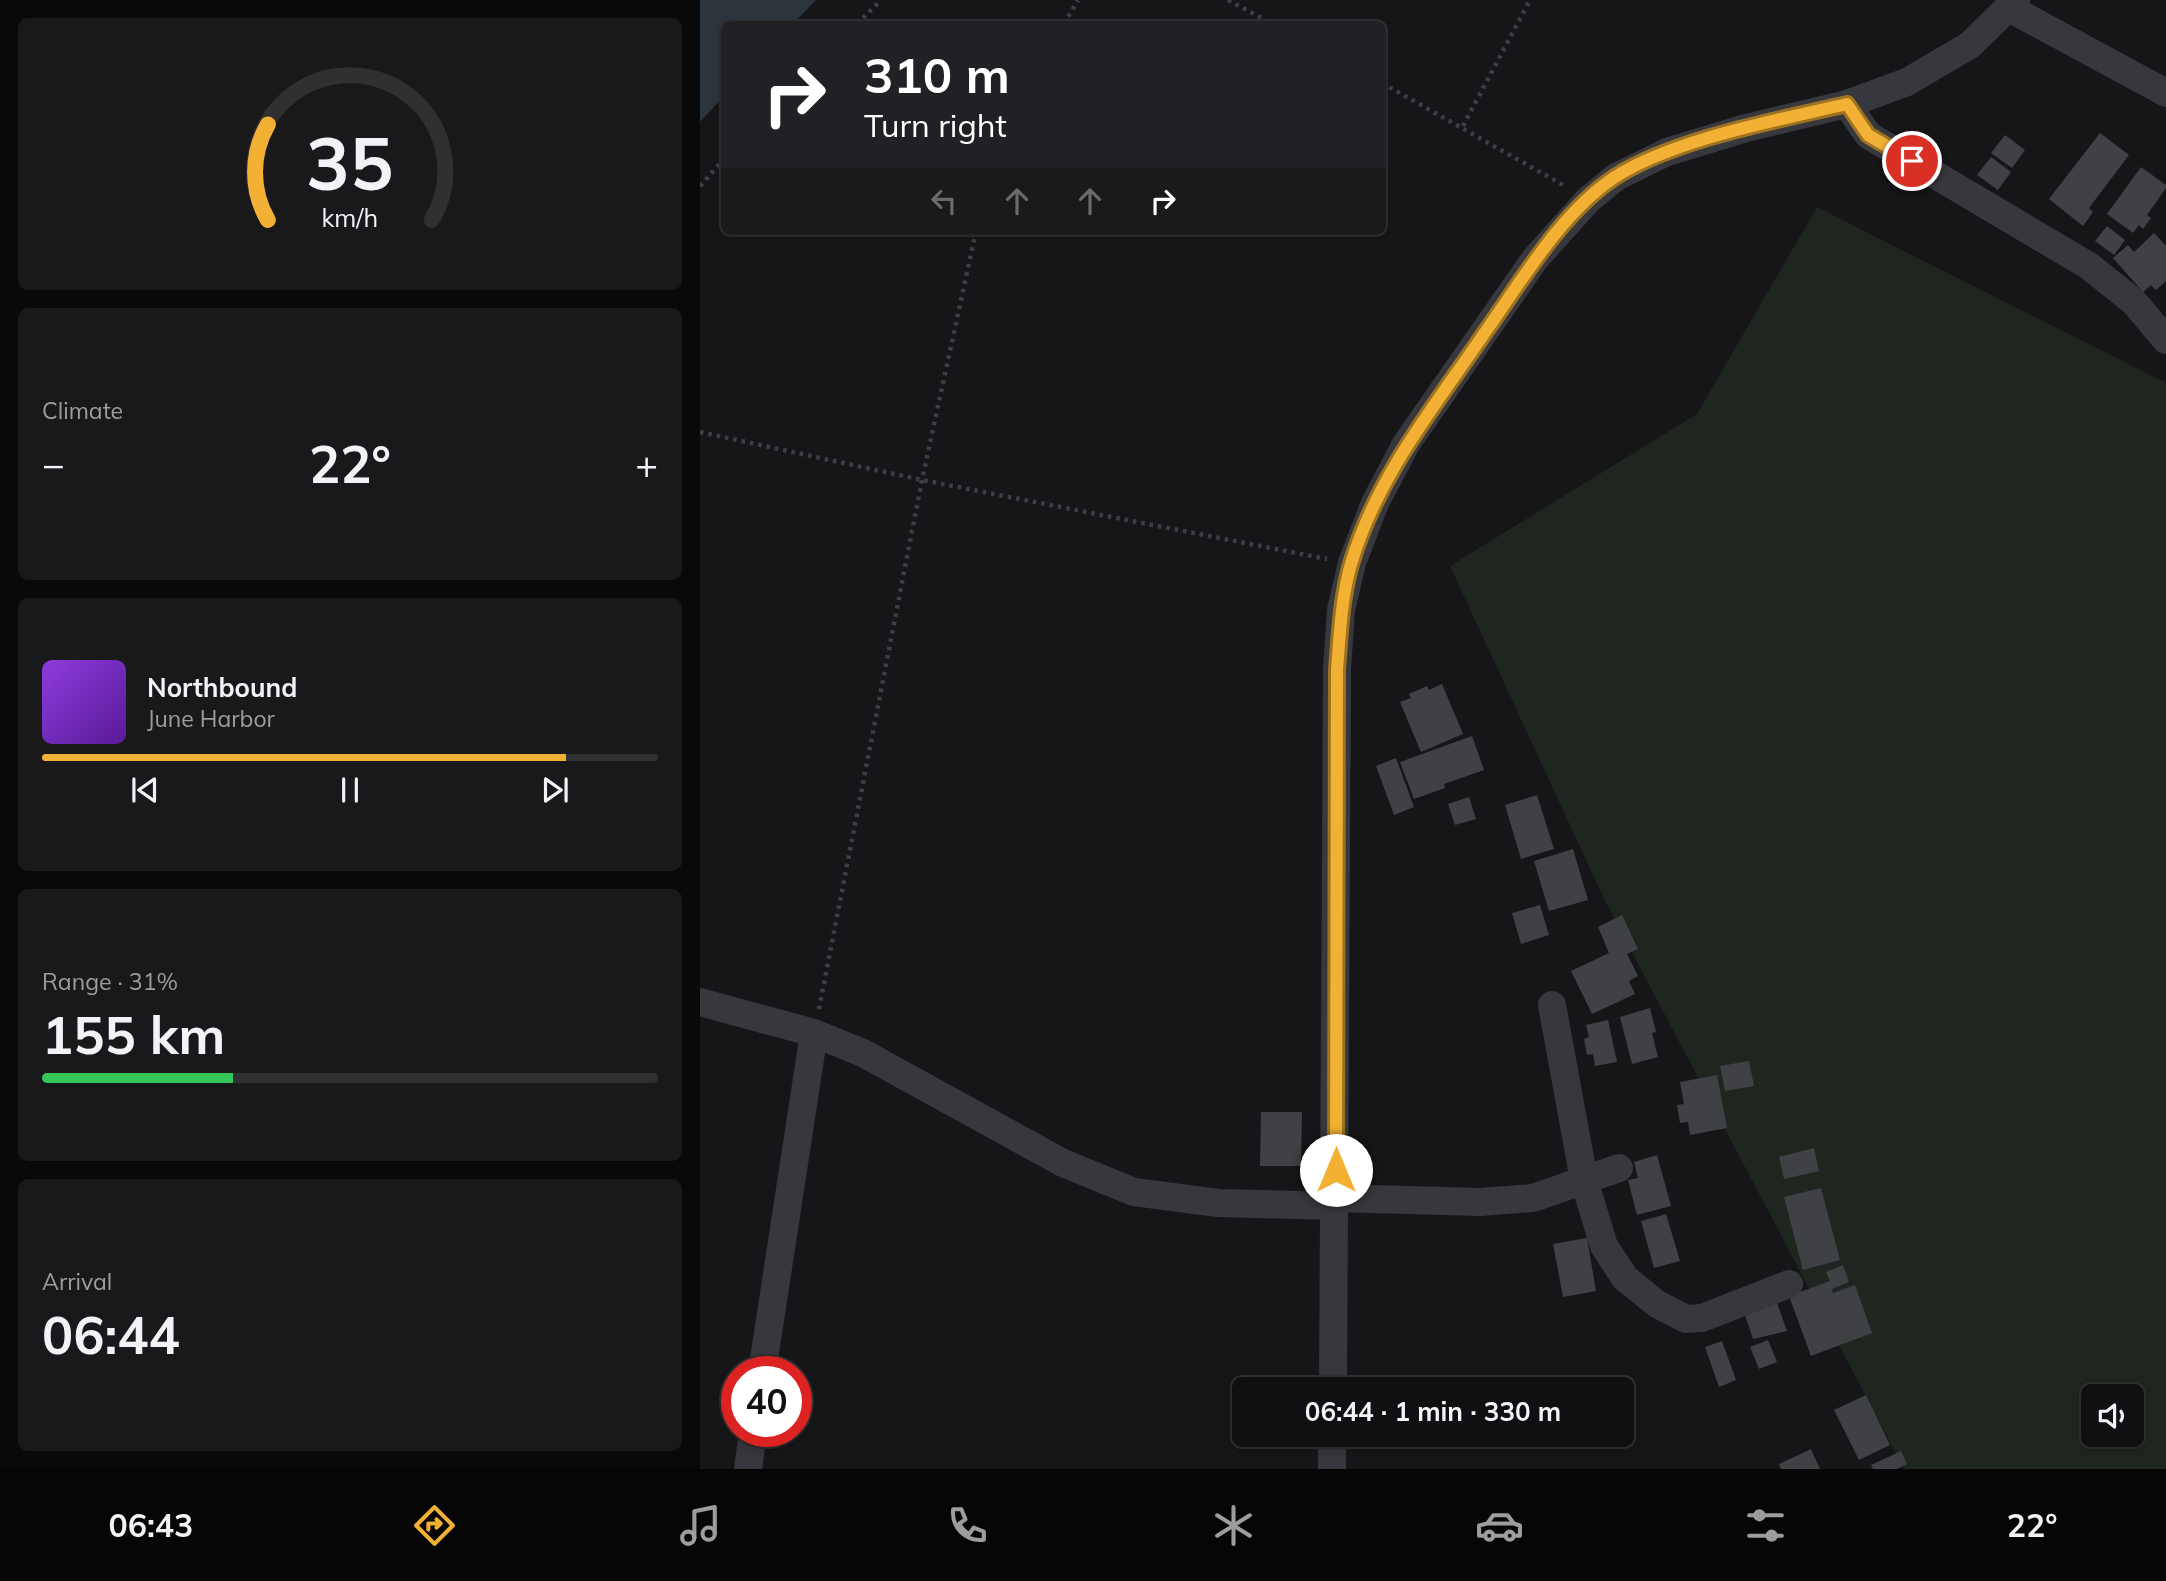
<!DOCTYPE html>
<html lang="en">
<head>
<meta charset="utf-8">
<style>
	:root { --surface:#101012; --page:#19191b; --text:#f1f3f6; --muted:#9c9d9f; --line:#303032; --accent:#f2b134 }
	body { margin:0; font-family:Mulish,sans-serif; background:var(--page); color:var(--text); height:100vh; display:flex; flex-direction:column; font-size:26px; white-space:nowrap }
	* { box-sizing:border-box; margin:0 }
	p { font-size:23px; color:var(--muted) }
	.icon { flex:none; width:38px; height:38px; fill:none; stroke:currentColor; stroke-width:2; stroke-linecap:round; stroke-linejoin:round }
	.map { position:relative; flex:1; overflow:hidden }
	.sheet { display:flex; flex-direction:column; gap:18px; padding:18px; background:#09090a; width:700px }
	.sheet>* { flex:none }
	.banner { position:absolute; left:21px; top:21px; width:665px; height:214px; border-radius:10px; box-shadow:0 4px 10px #0003,0 0 0 2px var(--line); background:#202124; color:#fff; overflow:hidden }
	.controls { position:absolute; left:1381px; top:1384px; display:grid; gap:14px }
	.controls a { display:grid; place-items:center; width:63px; height:63px; border-radius:10px; background:var(--surface); box-shadow:0 4px 10px #0003,0 0 0 2px var(--line); font-size:35px }
	.speed { position:absolute; left:21px; top:1356px; display:flex; gap:14px; font-size:35px; font-weight:700; text-align:center }
	.speed>* { display:grid; place-content:center; width:91px; height:91px; border-radius:50%; background:var(--surface); box-shadow:0 4px 10px #0003,0 0 0 2px var(--line); line-height:1 }
	.speed .limit { border:10px solid #d22; background:#fff; color:#111 }
	.pin { position:absolute; display:grid; place-items:center; width:60px; height:60px; color:#fff; margin:-30px; border:4px solid #fff; border-radius:50%; box-shadow:0 2px 7px #0007 }
	.me { position:absolute; width:77px; margin:-38px; rotate:0deg; stroke-linejoin:round; filter:drop-shadow(0 0 5px #0008) }
	.turn { display:flex; align-items:center; gap:24px; height:147px; padding:0 28px; font-size:32px }
	.turn .icon { width:91px; height:91px; stroke-width:2.5 }
	.turn b { display:block; font-size:49px; line-height:60px }
	.lanes { display:flex; align-items:center; height:66px; padding:0 28px; background:#0003; justify-content:center; gap:35px; direction:ltr }
	.lanes .off { opacity:.35 }
	.big { font-size:52px; font-weight:700; line-height:1.1 }
	.sheet .tile { flex:1; display:flex; flex-direction:column; justify-content:center; gap:10px; min-width:0; padding:0 24px; border-radius:10px; background:var(--page) }
	.sheet .dial { align-items:center; gap:0 }
	.dial svg { height:182px; overflow:visible; fill:none; stroke:var(--line); stroke-width:7; stroke-linecap:round; text-anchor:middle }
	.dial text { fill:var(--text); stroke:none }
	.song { display:flex; align-items:center; gap:21px }
	.cover { width:84px; height:84px; border-radius:10px; background:linear-gradient(135deg,hsl(270 70% 55%),hsl(270 70% 35%)) }
	.played { height:7px; border-radius:4px; background:linear-gradient(90deg,var(--accent) 85%,var(--line) 85%) }
	.keys { display:flex; justify-content:space-around; direction:ltr }
	.heat { display:flex; justify-content:space-between; align-items:center; font-size:38px; direction:ltr }
	.charge { height:10px; border-radius:5px; background:linear-gradient(90deg,#34c759 31%,var(--line) 0) }
	.trip { position:absolute; left:532px; top:1377px; width:402px; height:70px; border-radius:10px; background:var(--surface); box-shadow:0 4px 10px #0003,0 0 0 2px var(--line); font-weight:700; line-height:70px; text-align:center }
	.menu { display:flex; height:112px; justify-content:space-around; align-items:center; background:#060607; color:var(--muted) }
	.menu .icon { width:49px; height:49px }
	.menu .current { color:var(--accent) }
	.menu b { font-size:32px; color:var(--text) }
	main { display:flex; flex:1; min-height:0 }
	.map>svg:first-child { display:block }
	.green { fill:#1e261f; fill-rule:evenodd }
	.water { fill:#2c353c }
	.lines { fill:none; stroke-linecap:round; stroke-linejoin:round }
	.river { stroke:#2c353c; stroke-width:51 }
	.building { fill:#404145 }
	.path { stroke:#3d3f44; stroke-width:4.5; stroke-dasharray:3.5 5; stroke-linecap:butt }
	.minor { stroke:#37383d; stroke-width:28 }
	.route-casing { stroke:#9d7322; stroke-width:18 }
	.route { stroke:#f2b134; stroke-width:12 }
</style>
</head>
<body>
<main>
<section class="sheet">
<div class="tile dial"><svg viewBox="0 0 100 80">
<path d="M14 69A42 42 0 1 1 86 69"/>
<path d="M14 69A42 42 0 0 1 14 27" stroke="#f2b134"/>
<text x="50" y="56" font-size="32" font-weight="700">35</text>
<text x="50" y="72" font-size="11">km/h</text>
</svg></div>
<div class="tile"><p>Climate</p>
<div class="heat"><a>−</a><b class="big">22°</b><a>+</a></div>
</div>
<div class="tile">
<div class="song"><i class="cover"></i><div><b>Northbound</b><p>June Harbor</p></div></div>
<div class="played"></div>
<div class="keys"><svg class="icon" aria-label="previous" viewBox="0 0 24 24"><path d="M18 5L8 12l10 7zM5 5v14"/></svg><svg class="icon" aria-label="pause" viewBox="0 0 24 24"><path d="M8 5v14M16 5v14"/></svg><svg class="icon" aria-label="next" viewBox="0 0 24 24"><path d="M6 5l10 7-10 7zM19 5v14"/></svg></div>
</div>
<div class="tile"><p>Range · 31%</p><b class="big">155 km</b><div class="charge"></div></div>
<div class="tile"><p>Arrival</p><b class="big">06:44</b></div>
</section>
<div class="map">
<svg width="1466" height="1469" viewBox="0 0 1466 1469">
	<rect width="100%" height="100%" fill="#161618"/>
	<!-- green -->
	<path class="green" d="M1117,207l349,176v1086h-262l-300,-570 -154,-333 247,-152zM1393,1396h39v39h-39z"/>
	<!-- water -->
	<polygon class="water" points="5,0 116,0 93,24 24,24 24,96 0,122 0,5"/>
	<g class="lines">
		<!-- river -->
		<polyline class="river" points="0,1 1,0"/>
	</g>
	<!-- building -->
	<g class="building">
		<polygon points="1400,133 1429,155 1389,208 1393,212 1383,226 1349,199"/>
		<polygon points="1305,135 1325,150 1312,168 1291,153"/>
		<polygon points="1291,157 1311,172 1298,190 1277,175"/>
		<polygon points="1441,167 1466,185 1466,188 1447,215 1451,218 1443,229 1439,225 1433,233 1407,214"/>
		<polygon points="1407,226 1425,240 1414,255 1395,241"/>
		<polygon points="1454,233 1466,246 1466,281 1456,290 1451,285 1443,292 1413,258 1428,245 1434,252"/>
		<polygon points="742,684 763,734 721,752 700,702 711,698 709,694 727,686 729,690"/>
		<polygon points="772,736 784,770 744,784 745,788 714,799 700,762"/>
		<polygon points="696,758 714,807 694,815 676,766"/>
		<polygon points="837,795 854,849 821,859 805,805"/>
		<polygon points="769,797 776,819 755,825 748,804"/>
		<polygon points="873,849 888,900 849,911 834,861"/>
		<polygon points="840,905 849,935 821,944 812,913"/>
		<polygon points="922,915 938,949 927,954 938,976 929,981 935,994 892,1014 871,971 909,953 898,927"/>
		<polygon points="950,1008 956,1032 952,1033 958,1057 932,1064 920,1017"/>
		<polygon points="908,1020 917,1062 895,1066 893,1054 887,1055 884,1039 889,1037 886,1025"/>
		<polygon points="1049,1061 1054,1086 1025,1091 1020,1066"/>
		<polygon points="1017,1075 1027,1128 990,1135 988,1122 980,1123 977,1105 984,1104 980,1082"/>
		<polygon points="561,1112 602,1112 601,1166 560,1166"/>
		<polygon points="1114,1148 1119,1171 1084,1179 1079,1157"/>
		<polygon points="957,1155 971,1206 937,1215 928,1180 938,1178 934,1162"/>
		<polygon points="1121,1188 1140,1260 1103,1270 1084,1197"/>
		<polygon points="966,1214 980,1261 954,1268 941,1221"/>
		<polygon points="887,1238 896,1291 863,1297 853,1244"/>
		<polygon points="1143,1265 1149,1282 1132,1289 1133,1293 1155,1285 1172,1333 1111,1356 1089,1296 1130,1281 1126,1272"/>
		<polygon points="1076,1300 1087,1331 1053,1339 1044,1312"/>
		<polygon points="1068,1340 1077,1362 1059,1369 1050,1347"/>
		<polygon points="1022,1341 1036,1380 1019,1387 1005,1347"/>
		<polygon points="1166,1395 1190,1445 1159,1460 1134,1410"/>
		<polygon points="1111,1449 1120,1469 1081,1469 1079,1464"/>
		<polygon points="1201,1451 1207,1464 1197,1469 1173,1469 1171,1465"/>
	</g>
	<g class="lines">
		<!-- path -->
		<g class="path">
			<polyline points="528,0 573,24"/>
			<polyline points="157,24 181,0"/>
			<polyline points="364,24 378,0"/>
			<polyline points="682,83 863,185"/>
			<polyline points="763,126 830,0"/>
			<polyline points="0,186 24,159"/>
			<polyline points="0,432 222,480 627,559"/>
			<polyline points="119,1009 222,480 276,231"/>
		</g>
		<!-- minor -->
		<g class="minor">
			<polyline points="1309,8 1466,93"/>
			<polyline points="1147,104 1168,135 1389,266 1434,302 1466,340"/>
			<polyline points="0,1002 114,1033 163,1053 363,1163 434,1192 518,1203 636,1206"/>
			<polyline points="852,1005 884,1180 904,1246 925,1278 957,1304 986,1319 1002,1318 1089,1284"/>
			<polyline points="636,1198 780,1202 833,1198 919,1168"/>
			<polyline points="62,1372 114,1033"/>
			<polyline points="633,1390 637,669 641,610 652,563 675,503 706,444 835,259 888,200 916,177 967,152 1046,128 1147,104 1207,82 1270,45 1316,0"/>
			<polyline points="48,1469 53,1432"/>
			<polyline points="632,1469 632,1435"/>
		</g>
	</g>
	<g class="lines">
		<!-- route casing -->
		<g class="route-casing">
			<path id="route" d="M636,1170l1,-501c3,-35 4,-70 14,-105 26,-88 84,-158 135,-233 37,-52 75,-118 129,-154 59,-38 164,-57 232,-73l21,31 44,26"/>
		</g>
		<!-- route -->
		<use href="#route" class="route"/>
	</g>
</svg>
<div class="controls">
<a><svg class="icon" aria-label="sound" viewBox="0 0 24 24"><path d="M4 9h4l5-4v14l-5-4H4zM17 9q2 3 0 6"/></svg></a>
</div>
<div class="speed"><div class="limit">40</div></div>
<div class="pin" style="left:1212px;top:161px;background:#d93025"><svg class="icon" aria-label="arrive" viewBox="0 0 24 24"><path d="M6 21V4h12l-3 4 3 4H6"/></svg></div>
<svg class="me" style="left:636px;top:1170px" viewBox="-20 -20 40 40"><circle r="19" fill="#fff"/><path d="M0-13L10 11 0 6-10 11z" fill="#f2b134"/></svg>
<div class="trip">06:44 · 1 min · 330 m</div>
<div class="banner">
<div class="turn"><svg class="icon" aria-label="right" viewBox="0 0 24 24"><path d="M7 20v-9h11M14 6l5 5-5 5"/></svg><div><b>310 m</b>Turn right</div></div>
<div class="lanes"><svg class="icon off" aria-label="left" viewBox="0 0 24 24"><path d="M17 20v-9H6M10 6l-5 5 5 5"/></svg><svg class="icon off" aria-label="ahead" viewBox="0 0 24 24"><path d="M12 20V5M6 11l6-6 6 6"/></svg><svg class="icon off" aria-label="ahead" viewBox="0 0 24 24"><path d="M12 20V5M6 11l6-6 6 6"/></svg><svg class="icon" aria-label="right" viewBox="0 0 24 24"><path d="M7 20v-9h11M14 6l5 5-5 5"/></svg></div>
</div>
</div>
</main>
<nav class="menu">
<b>06:43</b>
<svg class="icon current" aria-label="directions" viewBox="0 0 24 24"><path d="M12 3l9 9-9 9-9-9zM9 14v-3h6M13 9l2 2-2 2"/></svg>
<svg class="icon" aria-label="music" viewBox="0 0 24 24"><path d="M9 18V5l10-2v13"/><circle cx="6" cy="18" r="3"/><circle cx="16" cy="16" r="3"/></svg>
<svg class="icon" aria-label="phone" viewBox="0 0 24 24"><path d="M5 4h4l2 5-3 2q2 4 5 5l2-3 5 2v4C11 20 4 13 5 4z"/></svg>
<svg class="icon" aria-label="climate" viewBox="0 0 24 24"><path d="M12 3v18M4 7l16 10M4 17L20 7"/></svg>
<svg class="icon" aria-label="car" viewBox="0 0 24 24"><path d="M5 17H2v-5l4-1 3-4h7l3 4 3 1v5h-3M9 17h6M6 11h13"/><circle cx="7" cy="17" r="2"/><circle cx="17" cy="17" r="2"/></svg>
<svg class="icon" aria-label="filters" viewBox="0 0 24 24"><path d="M4 7h16M4 17h16"/><circle cx="9" cy="7" r="2"/><circle cx="15" cy="17" r="2"/></svg>
<b>22°</b>
</nav>
</body>
</html>
